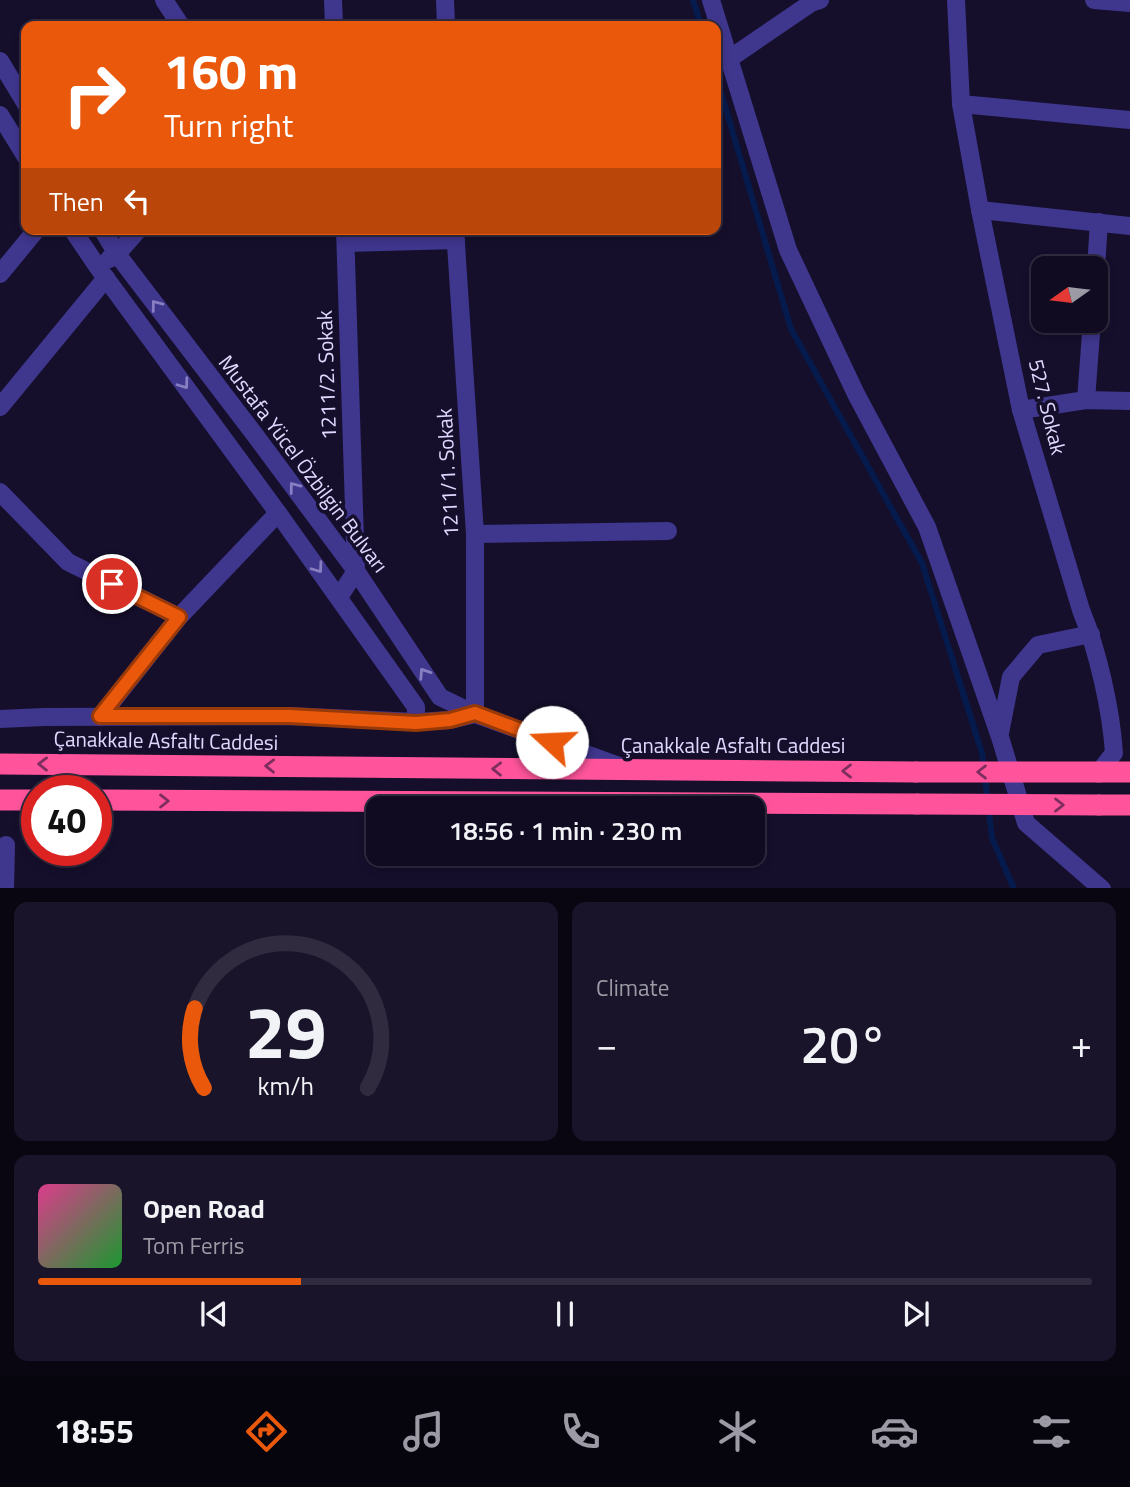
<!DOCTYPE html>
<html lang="en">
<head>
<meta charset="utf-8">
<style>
	:root { --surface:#100b21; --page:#19142a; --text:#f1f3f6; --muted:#9c9ba5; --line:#302b3f; --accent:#ea580c }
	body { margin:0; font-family:"Titillium Web",sans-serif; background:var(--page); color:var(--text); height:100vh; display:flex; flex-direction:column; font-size:26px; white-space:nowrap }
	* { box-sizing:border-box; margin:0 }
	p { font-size:23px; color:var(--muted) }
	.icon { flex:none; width:38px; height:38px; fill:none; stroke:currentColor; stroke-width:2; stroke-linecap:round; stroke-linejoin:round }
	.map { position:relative; height:888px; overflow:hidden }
	.panel { display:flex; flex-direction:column; gap:14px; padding:14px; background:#090612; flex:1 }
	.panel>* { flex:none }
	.hud { position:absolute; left:21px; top:21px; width:700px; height:214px; border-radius:14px; box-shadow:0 4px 10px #0003,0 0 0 2px var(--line); background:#ea580c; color:#fff; overflow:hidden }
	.needle { width:46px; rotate:256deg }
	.controls { position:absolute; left:1031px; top:256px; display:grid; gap:14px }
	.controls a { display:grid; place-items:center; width:77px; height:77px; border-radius:14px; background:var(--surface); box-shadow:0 4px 10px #0003,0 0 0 2px var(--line); font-size:35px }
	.speed { position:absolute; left:21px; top:775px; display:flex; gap:14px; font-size:35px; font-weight:700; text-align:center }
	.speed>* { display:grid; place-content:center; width:91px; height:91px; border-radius:50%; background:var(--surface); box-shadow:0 4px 10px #0003,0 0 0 2px var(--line); line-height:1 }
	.speed .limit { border:10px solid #d22; background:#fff; color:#111 }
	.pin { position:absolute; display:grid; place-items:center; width:60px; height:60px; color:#fff; margin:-30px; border:4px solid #fff; border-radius:50%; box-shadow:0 2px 7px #0007 }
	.me { position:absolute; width:77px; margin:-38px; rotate:290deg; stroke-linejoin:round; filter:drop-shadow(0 0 5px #0008) }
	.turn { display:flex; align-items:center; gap:24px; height:147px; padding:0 28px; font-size:32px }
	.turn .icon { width:91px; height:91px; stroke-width:2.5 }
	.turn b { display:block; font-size:49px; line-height:60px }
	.then { display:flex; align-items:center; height:66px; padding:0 28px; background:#0003; gap:14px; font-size:26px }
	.big { font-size:52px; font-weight:600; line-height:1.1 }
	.panel .tile { flex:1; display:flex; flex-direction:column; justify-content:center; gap:10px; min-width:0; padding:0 24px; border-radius:14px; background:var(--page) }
	.panel .dial { align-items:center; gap:0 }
	.dial svg { height:182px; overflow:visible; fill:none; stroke:var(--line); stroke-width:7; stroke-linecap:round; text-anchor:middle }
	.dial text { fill:var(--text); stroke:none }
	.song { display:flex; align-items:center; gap:21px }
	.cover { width:84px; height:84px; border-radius:10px; background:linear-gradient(135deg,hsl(330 70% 55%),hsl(130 70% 35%)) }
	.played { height:7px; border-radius:4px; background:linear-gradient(90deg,var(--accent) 25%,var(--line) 25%) }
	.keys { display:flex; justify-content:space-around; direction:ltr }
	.heat { display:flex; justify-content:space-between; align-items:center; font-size:38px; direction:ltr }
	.panel .tiles { flex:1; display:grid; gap:14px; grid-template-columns:1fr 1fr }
	.tile:last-child { grid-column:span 2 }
	.trip { position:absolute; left:366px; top:796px; width:399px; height:70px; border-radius:14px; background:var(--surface); box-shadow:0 4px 10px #0003,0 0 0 2px var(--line); font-weight:600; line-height:70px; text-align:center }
	.dock { display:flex; height:112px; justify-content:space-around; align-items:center; background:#06040d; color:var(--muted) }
	.dock .icon { width:49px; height:49px }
	.dock .current { color:var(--accent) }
	.dock b { font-size:32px; color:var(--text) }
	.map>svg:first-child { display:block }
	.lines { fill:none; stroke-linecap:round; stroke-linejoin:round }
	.stream { stroke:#061b4d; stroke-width:6 }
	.minor { stroke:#3f368e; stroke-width:18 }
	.highway { stroke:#ff549b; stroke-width:21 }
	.highway-bridge { stroke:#ff549b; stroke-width:21 }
	.oneway { stroke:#877fc1 }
	.oneway2 { stroke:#7e2e5e }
	.route-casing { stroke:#983908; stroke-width:18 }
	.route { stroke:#ea580c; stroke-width:12 }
	.labels { text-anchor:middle; stroke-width:7; stroke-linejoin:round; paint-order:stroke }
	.street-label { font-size:21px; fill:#e0d9ff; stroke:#150f2c }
</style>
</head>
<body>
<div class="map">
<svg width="1130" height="889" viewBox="0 0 1130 889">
	<rect width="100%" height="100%" fill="#150f2c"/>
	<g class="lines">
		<!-- stream -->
		<g class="stream">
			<polyline points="693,0 701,26"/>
			<polyline points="716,76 791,329 922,563 982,753 992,838 1014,889"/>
		</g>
		<!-- minor -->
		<g class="minor">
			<polyline points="164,0 181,26"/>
			<polyline points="333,0 334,26"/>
			<polyline points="445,0 446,26"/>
			<polyline points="711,0 788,250 856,394 927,527 1000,737 1026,823 1102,889"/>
			<path d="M956,0l5,104 19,106 41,200 60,200c17,41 30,99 33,143l-15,19"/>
			<polyline points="1094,0 1130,3"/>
			<polyline points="729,59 811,3 820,0"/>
			<polyline points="0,61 26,104"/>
			<polyline points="961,104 1130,120"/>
			<polyline points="0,115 26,157"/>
			<polyline points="980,210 1130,226"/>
			<polyline points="72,229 97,266 278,513 416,707 416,722"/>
			<polyline points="102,229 117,254 255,435 356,571 440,697 475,714 619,766"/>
			<polyline points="455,229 475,534 475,714"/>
			<polyline points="346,243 456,240"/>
			<polyline points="109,259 117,254 139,229"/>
			<polyline points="1096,268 1099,222"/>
			<polyline points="0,274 37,229"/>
			<polyline points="1086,400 1092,320"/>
			<polyline points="0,407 106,278"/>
			<polyline points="1021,410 1086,400 1130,401"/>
			<polyline points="0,492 68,562 179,617"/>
			<polyline points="475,534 668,531"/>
			<polyline points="339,597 356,571 345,229"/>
			<polyline points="100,717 179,617 278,513"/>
			<polyline points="0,719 44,717 289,716 416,722 450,720 475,714"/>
			<polyline points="1000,733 1011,677 1038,645 1091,634"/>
			<polyline points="5,889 6,845"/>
		</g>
		<!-- highway -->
		<g class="highway">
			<polyline points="0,764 916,772"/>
			<polyline points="1099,772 1130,772"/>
			<polyline points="0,800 37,800"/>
			<polyline points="96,800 917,804"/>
			<polyline points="1099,805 1130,805"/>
		</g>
		<!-- highway-bridge -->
		<g class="highway-bridge">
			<polyline points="916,772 1099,772"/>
			<polyline points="917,804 1099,805"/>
		</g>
	</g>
	<!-- one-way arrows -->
	<defs><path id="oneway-chevron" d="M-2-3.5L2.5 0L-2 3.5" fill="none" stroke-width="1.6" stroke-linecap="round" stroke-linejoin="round" transform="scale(1.75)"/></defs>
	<g class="oneway">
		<use href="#oneway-chevron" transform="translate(156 305) rotate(-127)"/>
		<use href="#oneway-chevron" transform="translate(184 384) rotate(54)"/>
		<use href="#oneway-chevron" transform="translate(294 487) rotate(-127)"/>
		<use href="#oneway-chevron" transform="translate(318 568) rotate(54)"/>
		<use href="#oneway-chevron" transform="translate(424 673) rotate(-123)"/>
	</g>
	<g class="oneway2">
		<use href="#oneway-chevron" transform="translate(43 764) rotate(-179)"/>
		<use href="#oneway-chevron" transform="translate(270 766) rotate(-179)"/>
		<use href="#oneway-chevron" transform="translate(497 769) rotate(-179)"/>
		<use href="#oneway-chevron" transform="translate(847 771) rotate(-180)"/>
		<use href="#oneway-chevron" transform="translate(982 772) rotate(-180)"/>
		<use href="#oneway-chevron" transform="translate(164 801)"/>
		<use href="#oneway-chevron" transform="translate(1059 805)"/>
	</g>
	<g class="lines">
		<!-- route casing -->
		<g class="route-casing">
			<polyline id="route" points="112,584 179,617 100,716 289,716 416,723 450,720 475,713 552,742"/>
		</g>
		<!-- route -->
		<use href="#route" class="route"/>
	</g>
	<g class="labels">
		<!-- street labels -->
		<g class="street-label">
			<text transform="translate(327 375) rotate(-92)" y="7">1211/2. Sokak</text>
			<text transform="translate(1047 407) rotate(76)" y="7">527. Sokak</text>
			<text transform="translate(303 464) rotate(53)" y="7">Mustafa Yücel Özbilgin Bulvarı</text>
			<text transform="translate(448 473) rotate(-93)" y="7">1211/1. Sokak</text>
			<text transform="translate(166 741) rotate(1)" y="7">Çanakkale Asfaltı Caddesi</text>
			<text x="733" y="753">Çanakkale Asfaltı Caddesi</text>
		</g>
	</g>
</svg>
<div class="controls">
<a><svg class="needle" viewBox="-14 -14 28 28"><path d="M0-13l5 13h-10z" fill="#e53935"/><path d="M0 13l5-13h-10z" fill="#9c9ba5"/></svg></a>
</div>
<div class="speed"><div class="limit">40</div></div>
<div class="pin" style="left:112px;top:584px;background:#d93025"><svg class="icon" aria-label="arrive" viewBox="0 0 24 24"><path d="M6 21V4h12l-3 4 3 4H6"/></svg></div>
<svg class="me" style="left:552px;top:742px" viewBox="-20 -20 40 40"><circle r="19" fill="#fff"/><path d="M0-13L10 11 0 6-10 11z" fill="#ea580c"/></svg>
<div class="trip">18:56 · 1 min · 230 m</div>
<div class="hud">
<div class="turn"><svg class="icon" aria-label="right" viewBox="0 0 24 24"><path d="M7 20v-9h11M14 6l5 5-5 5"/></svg><div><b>160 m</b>Turn right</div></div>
<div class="then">Then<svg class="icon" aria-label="left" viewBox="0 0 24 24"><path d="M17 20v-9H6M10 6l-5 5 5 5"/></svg></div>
</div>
</div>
<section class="panel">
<div class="tiles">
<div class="tile dial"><svg viewBox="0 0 100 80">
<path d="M14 69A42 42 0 1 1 86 69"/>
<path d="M14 69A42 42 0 0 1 10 34" stroke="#ea580c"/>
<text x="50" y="56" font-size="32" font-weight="700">29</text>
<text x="50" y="72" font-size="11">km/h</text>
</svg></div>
<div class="tile"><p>Climate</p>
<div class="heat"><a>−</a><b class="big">20°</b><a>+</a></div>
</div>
<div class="tile">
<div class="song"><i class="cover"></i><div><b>Open Road</b><p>Tom Ferris</p></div></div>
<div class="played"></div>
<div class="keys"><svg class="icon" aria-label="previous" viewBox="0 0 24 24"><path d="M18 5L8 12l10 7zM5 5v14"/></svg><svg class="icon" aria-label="pause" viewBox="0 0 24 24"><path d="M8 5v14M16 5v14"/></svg><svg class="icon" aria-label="next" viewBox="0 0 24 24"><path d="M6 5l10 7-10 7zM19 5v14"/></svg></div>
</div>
</div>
</section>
<nav class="dock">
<b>18:55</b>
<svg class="icon current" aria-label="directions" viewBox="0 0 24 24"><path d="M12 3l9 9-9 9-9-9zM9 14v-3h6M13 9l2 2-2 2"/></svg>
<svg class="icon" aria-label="music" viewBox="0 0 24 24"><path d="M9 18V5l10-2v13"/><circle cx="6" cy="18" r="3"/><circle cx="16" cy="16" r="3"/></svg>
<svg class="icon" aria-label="phone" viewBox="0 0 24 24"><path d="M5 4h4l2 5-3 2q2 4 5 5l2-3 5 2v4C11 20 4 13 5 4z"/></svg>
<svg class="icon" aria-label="climate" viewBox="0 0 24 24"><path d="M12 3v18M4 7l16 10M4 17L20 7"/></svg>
<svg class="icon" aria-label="car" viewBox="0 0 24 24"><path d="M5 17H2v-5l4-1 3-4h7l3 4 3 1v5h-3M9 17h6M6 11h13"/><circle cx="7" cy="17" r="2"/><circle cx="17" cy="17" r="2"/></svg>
<svg class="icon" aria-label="filters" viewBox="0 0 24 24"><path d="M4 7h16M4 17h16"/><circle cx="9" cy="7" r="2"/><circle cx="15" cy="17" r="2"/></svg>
</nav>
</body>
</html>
